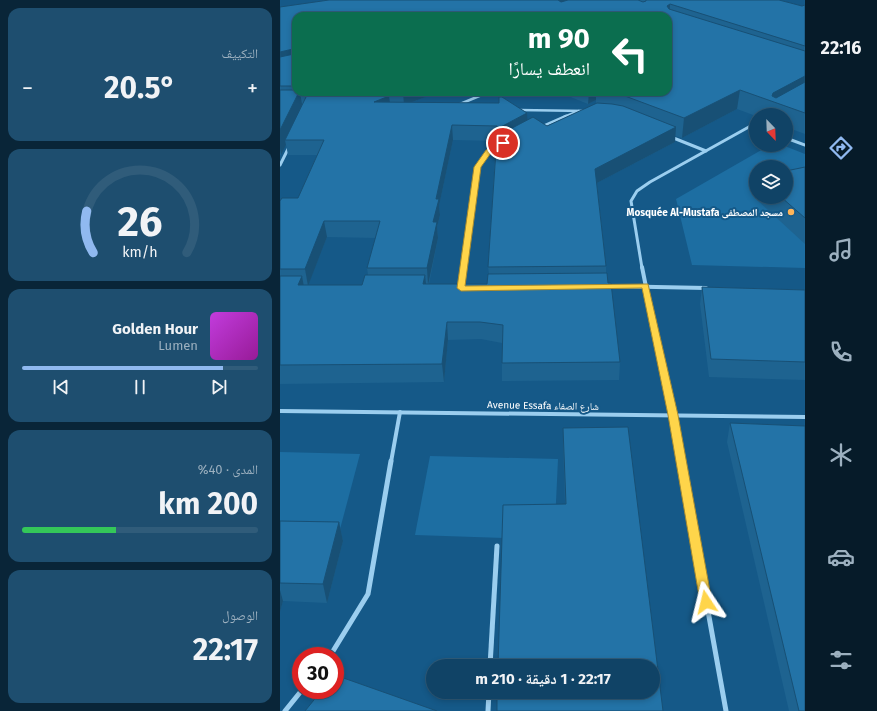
<!DOCTYPE html>
<html lang="ar">
<head>
<meta charset="utf-8">
<style>
	:root { --surface:#104366; --page:#1e4e6f; --text:#f1f3f6; --muted:#9cb0bf; --line:#305c7a; --accent:#90b9f0 }
	body { margin:0; font-family:"Fira Sans","Noto Naskh Arabic",sans-serif; background:var(--page); color:var(--text); direction:rtl; height:100vh; display:flex; flex-direction:column; font-size:15px; white-space:nowrap }
	* { box-sizing:border-box; margin:0 }
	p { font-size:13px; color:var(--muted) }
	.icon { flex:none; width:22px; height:22px; fill:none; stroke:currentColor; stroke-width:2; stroke-linecap:round; stroke-linejoin:round }
	.map { position:relative; flex:1; overflow:hidden; direction:ltr }
	.panel { display:flex; flex-direction:column; gap:8px; padding:8px; background:#092538; width:280px }
	.panel>* { flex:none }
	.banner { position:absolute; left:12px; top:12px; width:380px; height:84px; border-radius:12px; box-shadow:0 2px 6px #0003,0 0 0 1px var(--line); direction:rtl; background:#0b6e4f; color:#fff; overflow:hidden }
	.needle { width:26px; rotate:157deg }
	.controls { position:absolute; left:469px; top:108px; display:grid; gap:8px }
	.controls a { display:grid; place-items:center; width:44px; height:44px; border-radius:50%; background:var(--surface); box-shadow:0 2px 6px #0003,0 0 0 1px var(--line); font-size:20px }
	.speed { position:absolute; left:12px; top:647px; display:flex; gap:8px; font-size:20px; font-weight:700; text-align:center }
	.speed>* { display:grid; place-content:center; width:52px; height:52px; border-radius:50%; background:var(--surface); box-shadow:0 2px 6px #0003,0 0 0 1px var(--line); line-height:1 }
	.speed .limit { border:6px solid #d22; background:#fff; color:#111 }
	.pin { position:absolute; display:grid; place-items:center; width:34px; height:34px; color:#fff; margin:-17px; border:2px solid #fff; border-radius:50%; box-shadow:0 1px 4px #0007 }
	.me { position:absolute; width:44px; margin:-22px; rotate:350deg; stroke-linejoin:round; filter:drop-shadow(0 0 3px #0008) }
	.turn { display:flex; align-items:center; gap:14px; height:84px; padding:0 16px; font-size:18px }
	.turn .icon { width:52px; height:52px; stroke-width:2.5 }
	.turn b { display:block; font-size:28px; line-height:34px }
	.big { font-size:30px; font-weight:700; line-height:1.1 }
	.panel .tile { flex:1; display:flex; flex-direction:column; justify-content:center; gap:6px; min-width:0; padding:0 14px; border-radius:12px; background:var(--page) }
	.panel .dial { align-items:center; gap:0 }
	.dial svg { height:104px; overflow:visible; fill:none; stroke:var(--line); stroke-width:7; stroke-linecap:round; text-anchor:middle }
	.dial text { fill:var(--text); stroke:none }
	.song { display:flex; align-items:center; gap:12px }
	.cover { width:48px; height:48px; border-radius:6px; background:linear-gradient(135deg,hsl(290 70% 55%),hsl(300 70% 35%)) }
	.played { height:4px; border-radius:2px; background:linear-gradient(90deg,var(--accent) 85%,var(--line) 85%) }
	.keys { display:flex; justify-content:space-around; direction:ltr }
	.heat { display:flex; justify-content:space-between; align-items:center; font-size:22px; direction:ltr }
	.charge { height:6px; border-radius:3px; background:linear-gradient(90deg,#34c759 40%,var(--line) 0) }
	.trip { position:absolute; left:146px; top:659px; width:234px; height:40px; border-radius:20px; background:var(--surface); box-shadow:0 2px 6px #0003,0 0 0 1px var(--line); font-weight:700; line-height:40px; text-align:center; direction:rtl }
	main { display:flex; flex:1; min-height:0 }
	.tab-bar { display:flex; flex-direction:column; width:72px; justify-content:space-around; align-items:center; background:#061b29; color:var(--muted) }
	.tab-bar .icon { width:28px; height:28px }
	.tab-bar .active { color:var(--accent) }
	.tab-bar b { font-size:18px; color:var(--text) }
	.map>svg:first-child { display:block }
	.green { fill:#1d6ea2; fill-rule:evenodd }
	.lines { fill:none; stroke-linecap:round; stroke-linejoin:round }
	.street-far3 { stroke:#9bceef; stroke-width:2.5 }
	.street-far2 { stroke:#9bceef; stroke-width:3 }
	.street-far1 { stroke:#9bceef; stroke-width:4 }
	.street { stroke:#9bceef; stroke-width:5 }
	.wall { fill:#1e6390; fill-rule:evenodd }
	.shaded-wall { fill:#185075 }
	.building { fill:#2373a7; stroke:#185075 }
	.route { fill:#ffd54a; stroke:#a68a30 }
	.poi-dot { fill:#ffb559; stroke:#155988; stroke-width:1.5 }
	.labels { text-anchor:middle; stroke-width:4; stroke-linejoin:round; paint-order:stroke }
	.poi-label { font-size:10px; font-weight:bold; fill:#fff; stroke:#155988; text-anchor:end }
	.street-label { font-size:10px; fill:#fff; stroke:#155988 }
</style>
</head>
<body>
<main>
<nav class="tab-bar">
<b>22:16</b>
<svg class="icon active" aria-label="directions" viewBox="0 0 24 24"><path d="M12 3l9 9-9 9-9-9zM9 14v-3h6M13 9l2 2-2 2"/></svg>
<svg class="icon" aria-label="music" viewBox="0 0 24 24"><path d="M9 18V5l10-2v13"/><circle cx="6" cy="18" r="3"/><circle cx="16" cy="16" r="3"/></svg>
<svg class="icon" aria-label="phone" viewBox="0 0 24 24"><path d="M5 4h4l2 5-3 2q2 4 5 5l2-3 5 2v4C11 20 4 13 5 4z"/></svg>
<svg class="icon" aria-label="climate" viewBox="0 0 24 24"><path d="M12 3v18M4 7l16 10M4 17L20 7"/></svg>
<svg class="icon" aria-label="car" viewBox="0 0 24 24"><path d="M5 17H2v-5l4-1 3-4h7l3 4 3 1v5h-3M9 17h6M6 11h13"/><circle cx="7" cy="17" r="2"/><circle cx="17" cy="17" r="2"/></svg>
<svg class="icon" aria-label="filters" viewBox="0 0 24 24"><path d="M4 7h16M4 17h16"/><circle cx="9" cy="7" r="2"/><circle cx="15" cy="17" r="2"/></svg>
</nav>
<div class="map">
<svg width="525" height="711" viewBox="0 0 525 711">
	<rect width="100%" height="100%" fill="#155988"/>
	<!-- green -->
	<g class="green">
		<path d="M490,145h12l23,9v114l-113,-3 -16,-66zM476,167h30v30h-30z"/>
		<polygon points="0,452 80,454 59,533 0,532"/>
		<polygon points="150,456 278,459 275,523 224,538 135,535"/>
	</g>
	<g class="lines">
		<!-- street-far3 -->
		<g class="street-far3">
			<polyline points="180,104 209,92"/>
			<polyline points="238,110 307,111"/>
			<polyline points="284,117 299,111"/>
		</g>
		<!-- street-far2 -->
		<g class="street-far2">
			<polyline points="261,127 286,116"/>
			<polyline points="391,137 426,151"/>
			<polyline points="506,138 525,145"/>
			<polyline points="0,165 9,147"/>
			<polyline points="184,268 197,167 209,151 220,145"/>
			<polyline points="362,268 351,201 357,191 370,182 476,123"/>
		</g>
		<!-- street-far1 -->
		<g class="street-far1">
			<polyline points="362,267 401,462"/>
			<polyline points="326,286 426,288"/>
			<polyline points="181,288 184,267"/>
			<polyline points="0,411 525,417"/>
			<polyline points="111,462 120,412"/>
		</g>
		<!-- street -->
		<g class="street">
			<polyline points="401,461 446,711"/>
			<polyline points="50,656 88,594 111,461"/>
			<polyline points="210,666 217,546"/>
			<polyline points="5,711 22,690"/>
			<polyline points="208,711 209,692"/>
		</g>
	</g>
	<!-- wall -->
	<g class="wall">
		<path d="M49,0h450l23,6 3,-1v129l-19,-7v-12h-30v1l-19,-7 -55,29 -7,-2v6l-78,41 9,83v7l2,10 12,79 -1,18 -117,1v-38l-21,-4 -33,1 -4,42 -164,2v-183l18,-3 19,-43h-29l-2,-10 -5,10h-1v-148zM16,16h372v76h-110l30,12 8,-4v4l-49,22 -20,-6 -115,-18 27,-10h-143zM173,140l43,1 -8,126 1,7 -2,10h-58l9,-46 -1,-11 3,-12 -1,-9zM47,237l49,1 -9,30 1,7 -6,10h-54z"/>
		<polygon points="525,167 525,244 477,200 477,197 506,197"/>
		<polygon points="422,287 525,290 525,380 429,377 420,304"/>
		<polygon points="450,423 525,711 509,711 447,442"/>
		<polygon points="283,428 383,711 285,504 283,446"/>
		<polygon points="0,521 59,522 63,541 47,603 3,601 0,612"/>
	</g>
	<!-- shaded-wall -->
	<g class="shaded-wall">
		<polygon points="278,0 332,0 279,13"/>
		<polygon points="390,4 389,21 387,6"/>
		<polygon points="13,49 16,67 0,71 0,52"/>
		<polygon points="525,76 525,86 503,105 492,96 493,93"/>
		<polygon points="460,90 457,109 402,138 404,118"/>
		<polygon points="19,92 20,92 23,110 5,140 6,145 1,155 0,148 0,130"/>
		<polygon points="123,92 159,92 124,105"/>
		<polygon points="309,92 316,92 316,100 308,104"/>
		<polygon points="109,96 111,111 94,102"/>
		<polygon points="247,113 248,128 218,144 217,129"/>
		<polygon points="172,125 173,140 159,206 160,215 157,227 158,238 148,285 147,268 156,199"/>
		<polygon points="396,127 395,142 315,184 315,169"/>
		<polygon points="44,221 47,237 28,286 25,269"/>
		<polygon points="145,275 147,292 143,284"/>
		<polygon points="22,276 25,293 18,285"/>
		<polygon points="167,322 168,340 164,382 162,364"/>
		<polygon points="59,522 63,541 47,603 43,584"/>
		<polygon points="0,590 3,601 0,612"/>
	</g>
	<!-- building -->
	<g class="building">
		<polygon points="49,0 278,0 281,2 288,0 358,0 363,2 366,1 366,0 499,0 522,6 525,5 525,46 390,4 387,6 389,9 525,51 525,76 493,93 492,96 496,98 525,82 525,113 460,90 404,118 345,96 330,92 388,92 388,16 125,16 121,14 120,16 16,16 16,86 0,86 0,57 14,54 16,51 13,49 0,52 0,7"/>
		<polygon points="0,90 16,90 16,92 19,92 0,130"/>
		<polygon points="27,95 109,96 94,102 219,103 219,97 222,97 247,113 217,129 217,126 172,125 156,199 159,199 153,222 157,222 147,268 87,268 100,221 44,221 25,269 0,269 0,201 2,198 18,198 44,140 5,140"/>
		<polygon points="317,103 332,104 343,106 396,127 315,169 326,266 208,267 217,136 253,117 267,126"/>
		<polygon points="525,167 525,218 501,197 506,197 506,171"/>
		<polygon points="327,273 328,283 331,283 340,362 222,363 223,325 200,322 167,322 162,364 0,365 0,276 22,276 18,285 82,285 85,275 145,275 143,284 207,284 208,274"/>
		<polygon points="422,287 525,290 525,362 431,359"/>
		<polygon points="450,423 525,426 525,711 519,711"/>
		<polygon points="348,427 383,711 217,711 217,692 373,692 373,666 218,666 223,505 286,504 283,428"/>
		<polygon points="0,521 59,522 43,584 0,583"/>
		<polygon points="55,675 157,711 25,711 42,690 55,690"/>
	</g>
	<!-- route -->
	<polygon class="route" points="221,141 226,143 211,153 201,167 185,286 368,284 398,415 432,602 431,605 426,607 422,605 420,602 388,415 362,288 181,291 177,288 194,167 206,150"/>
	<!-- markers -->
	<circle class="poi-dot" cx="511" cy="212" r="4"/>
	<g class="labels">
		<!-- poi labels -->
		<g class="poi-label">
			<text x="503" y="216">Mosquée Al-Mustafa مسجد المصطفى</text>
		</g>
		<!-- street labels -->
		<g class="street-label">
			<text transform="translate(263 405) rotate(1)" y="4">Avenue Essafa شارع الصفاء</text>
		</g>
	</g>
</svg>
<div class="controls">
<a><svg class="needle" viewBox="-14 -14 28 28"><path d="M0-13l5 13h-10z" fill="#e53935"/><path d="M0 13l5-13h-10z" fill="#9cb0bf"/></svg></a>
<a><svg class="icon" aria-label="layers" viewBox="0 0 24 24"><path d="M12 4l9 5-9 5-9-5zM3 14l9 5 9-5"/></svg></a>
</div>
<div class="speed"><div class="limit">30</div></div>
<div class="pin" style="left:223px;top:143px;background:#d93025"><svg class="icon" aria-label="arrive" viewBox="0 0 24 24"><path d="M6 21V4h12l-3 4 3 4H6"/></svg></div>
<svg class="me" style="left:426px;top:602px" viewBox="-20 -20 40 40"><path d="M0-17L14 15 0 8-14 15z" fill="#ffd54a" stroke="#fff" stroke-width="4"/></svg>
<div class="trip">22:17 · 1 دقيقة · 210 m</div>
<div class="banner">
<div class="turn"><svg class="icon" aria-label="left" viewBox="0 0 24 24"><path d="M17 20v-9H6M10 6l-5 5 5 5"/></svg><div><b>90 m</b>انعطف يسارًا</div></div>
</div>
</div>
<section class="panel">
<div class="tile"><p>التكييف</p>
<div class="heat"><a>−</a><b class="big">20.5°</b><a>+</a></div>
</div>
<div class="tile dial"><svg viewBox="0 0 100 80">
<path d="M14 69A42 42 0 1 1 86 69"/>
<path d="M14 69A42 42 0 0 1 9 37" stroke="#90b9f0"/>
<text x="50" y="56" font-size="32" font-weight="700">26</text>
<text x="50" y="72" font-size="11">km/h</text>
</svg></div>
<div class="tile">
<div class="song"><i class="cover"></i><div><b>Golden Hour</b><p>Lumen</p></div></div>
<div class="played"></div>
<div class="keys"><svg class="icon" aria-label="previous" viewBox="0 0 24 24"><path d="M18 5L8 12l10 7zM5 5v14"/></svg><svg class="icon" aria-label="pause" viewBox="0 0 24 24"><path d="M8 5v14M16 5v14"/></svg><svg class="icon" aria-label="next" viewBox="0 0 24 24"><path d="M6 5l10 7-10 7zM19 5v14"/></svg></div>
</div>
<div class="tile"><p>المدى · 40%</p><b class="big">200 km</b><div class="charge"></div></div>
<div class="tile"><p>الوصول</p><b class="big">22:17</b></div>
</section>
</main>
</body>
</html>
